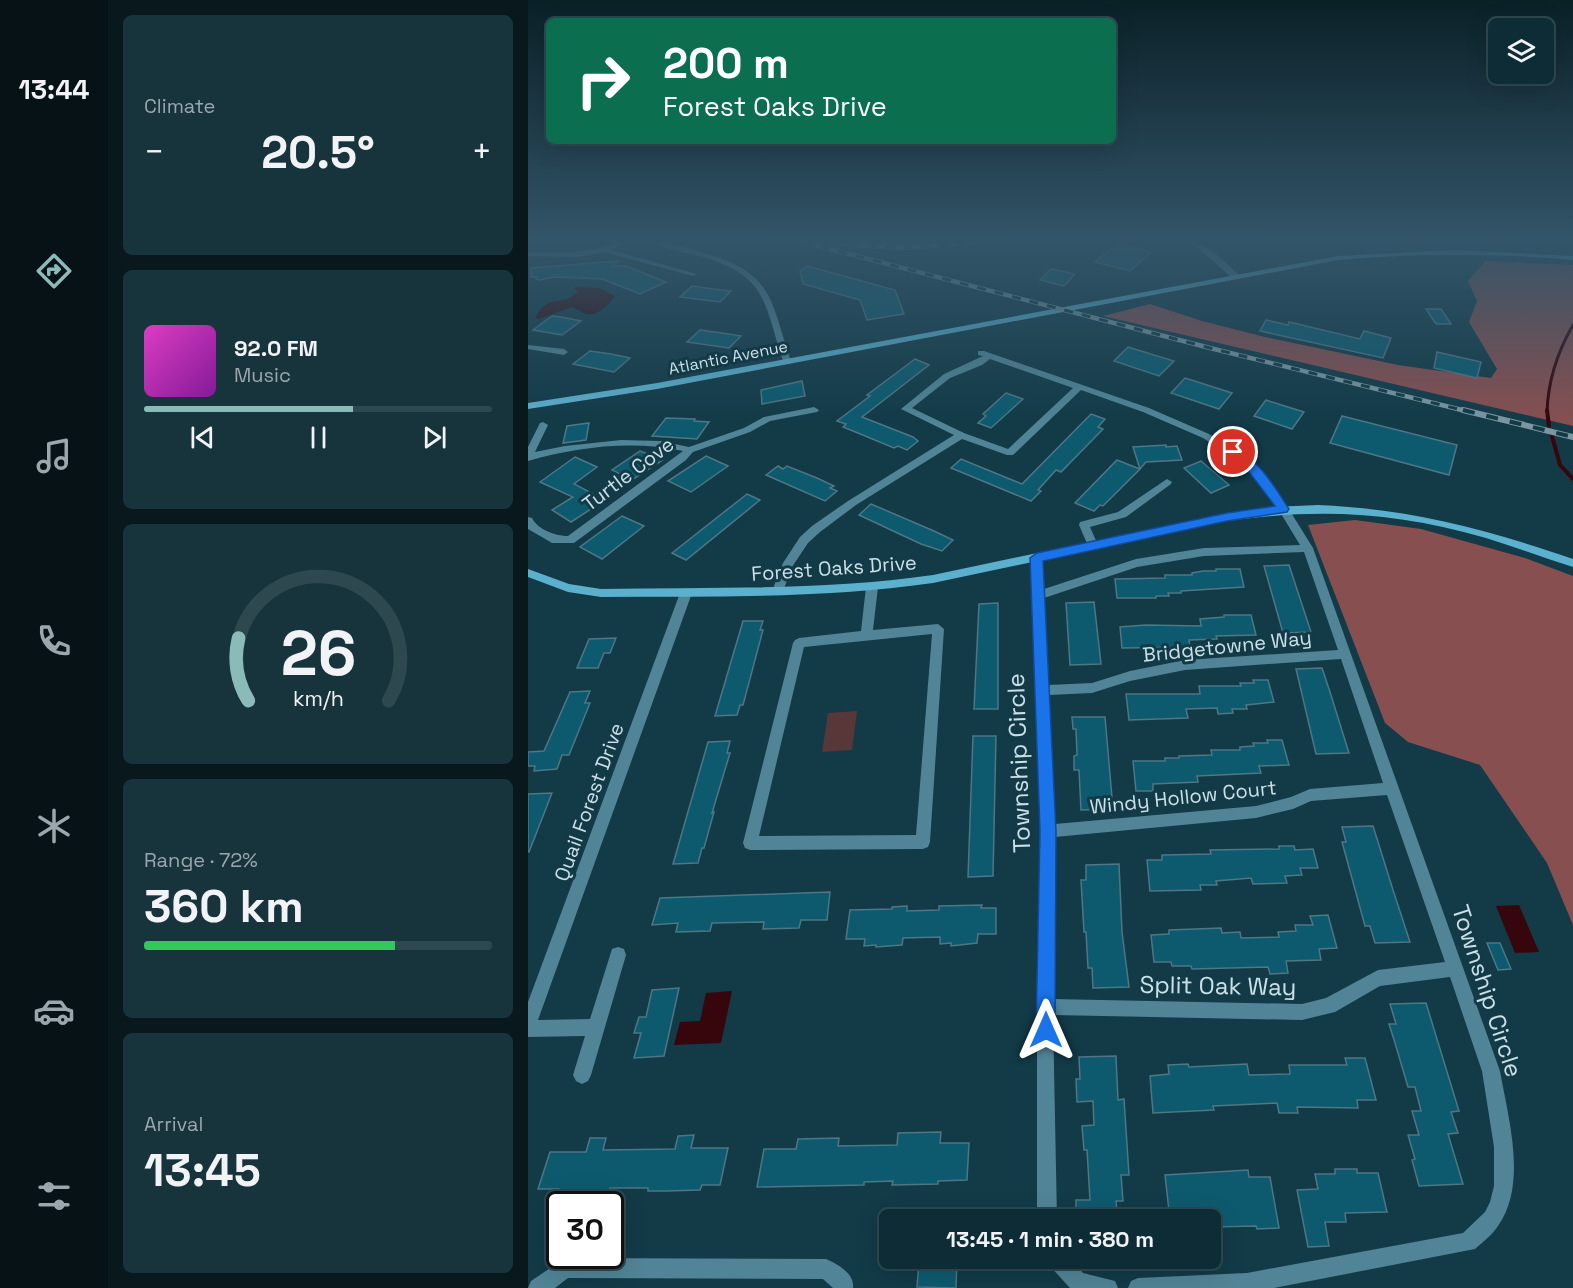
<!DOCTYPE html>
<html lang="en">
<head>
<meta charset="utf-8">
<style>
	:root { --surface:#0e2c35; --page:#17343d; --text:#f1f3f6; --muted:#9ba7ad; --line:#2e4850; --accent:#8bbbb9 }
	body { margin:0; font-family:"Space Grotesk",sans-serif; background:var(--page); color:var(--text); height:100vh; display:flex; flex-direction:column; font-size:22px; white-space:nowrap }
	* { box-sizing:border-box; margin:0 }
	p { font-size:20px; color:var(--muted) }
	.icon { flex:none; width:33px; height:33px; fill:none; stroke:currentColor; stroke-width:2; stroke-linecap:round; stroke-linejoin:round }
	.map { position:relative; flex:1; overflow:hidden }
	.details { display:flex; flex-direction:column; gap:15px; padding:15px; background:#08181d; width:420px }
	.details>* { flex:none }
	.guide { position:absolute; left:18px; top:18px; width:570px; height:126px; border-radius:9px; box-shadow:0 6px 24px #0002,0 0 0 2px var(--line); background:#0b6e4f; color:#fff; overflow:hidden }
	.controls { position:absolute; left:960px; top:18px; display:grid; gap:12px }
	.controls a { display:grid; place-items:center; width:66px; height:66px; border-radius:9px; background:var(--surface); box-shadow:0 6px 24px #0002,0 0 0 2px var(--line); font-size:30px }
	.speed { position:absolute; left:18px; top:1191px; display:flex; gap:12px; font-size:30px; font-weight:700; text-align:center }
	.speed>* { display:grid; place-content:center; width:78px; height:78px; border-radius:50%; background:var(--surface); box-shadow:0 6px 24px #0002,0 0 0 2px var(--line); line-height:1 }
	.speed .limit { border:3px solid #111; border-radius:9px; background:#fff; color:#111 }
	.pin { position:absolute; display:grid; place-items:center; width:51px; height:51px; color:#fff; margin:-26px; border:3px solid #fff; border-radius:50%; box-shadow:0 2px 6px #0007 }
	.me { position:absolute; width:66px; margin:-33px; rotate:0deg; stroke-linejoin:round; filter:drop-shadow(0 0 4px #0008) }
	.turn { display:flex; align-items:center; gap:21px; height:126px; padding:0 18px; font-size:27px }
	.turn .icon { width:78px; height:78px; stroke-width:2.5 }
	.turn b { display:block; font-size:42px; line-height:51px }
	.big { font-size:45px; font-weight:700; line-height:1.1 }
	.details .widget { flex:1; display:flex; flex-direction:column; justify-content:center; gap:9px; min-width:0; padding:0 21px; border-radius:9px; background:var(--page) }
	.details .dial { align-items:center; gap:0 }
	.dial svg { height:156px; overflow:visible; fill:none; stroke:var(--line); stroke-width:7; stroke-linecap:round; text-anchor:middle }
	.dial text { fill:var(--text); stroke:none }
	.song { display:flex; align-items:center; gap:18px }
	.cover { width:72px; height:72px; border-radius:9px; background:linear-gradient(135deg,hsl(310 70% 55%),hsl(290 70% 35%)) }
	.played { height:6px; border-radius:3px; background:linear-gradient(90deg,var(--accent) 60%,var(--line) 60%) }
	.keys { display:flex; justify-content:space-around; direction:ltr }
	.heat { display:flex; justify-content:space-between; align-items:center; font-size:33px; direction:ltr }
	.charge { height:9px; border-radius:4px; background:linear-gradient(90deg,#34c759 72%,var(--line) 0) }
	.trip { position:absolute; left:351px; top:1209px; width:342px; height:60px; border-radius:9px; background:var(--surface); box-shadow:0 6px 24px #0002,0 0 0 2px var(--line); font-weight:700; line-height:60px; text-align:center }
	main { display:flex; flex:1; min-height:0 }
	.dock { display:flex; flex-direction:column; width:108px; justify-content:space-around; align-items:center; background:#061215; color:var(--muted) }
	.dock .icon { width:42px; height:42px }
	.dock .active { color:var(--accent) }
	.dock b { font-size:27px; color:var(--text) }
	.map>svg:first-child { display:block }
	.green { fill:#583738 }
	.forest { fill:#874f50 }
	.water { fill:#36060c }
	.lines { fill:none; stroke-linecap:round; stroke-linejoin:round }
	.stream-far1 { stroke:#36060c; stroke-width:3 }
	.stream { stroke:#36060c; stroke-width:4 }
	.building { fill:#0d5a6f; stroke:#4e7684; stroke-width:1.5 }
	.street { fill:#518496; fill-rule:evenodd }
	.secondary { fill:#5bb0ce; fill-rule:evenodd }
	.rail-far1-casing { stroke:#7a97a1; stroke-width:4.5 }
	.rail-casing { stroke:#7a97a1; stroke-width:6 }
	.rail-far1 { stroke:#123a47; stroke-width:3; stroke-dasharray:9; stroke-linecap:butt }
	.rail { stroke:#123a47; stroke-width:4; stroke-dasharray:12; stroke-linecap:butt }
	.route { fill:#1a73e8; stroke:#114b97; stroke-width:1.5 }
	.labels { text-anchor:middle; stroke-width:6; stroke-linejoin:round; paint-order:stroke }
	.far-street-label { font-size:16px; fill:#cce0e8; stroke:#123a47 }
	.street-label { font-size:20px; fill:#cce0e8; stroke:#123a47 }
	.near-street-label { font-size:24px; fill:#cce0e8; stroke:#123a47 }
</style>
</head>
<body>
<main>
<nav class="dock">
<b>13:44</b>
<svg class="icon active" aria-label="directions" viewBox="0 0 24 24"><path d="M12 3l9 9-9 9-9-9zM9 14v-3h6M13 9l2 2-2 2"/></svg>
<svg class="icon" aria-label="music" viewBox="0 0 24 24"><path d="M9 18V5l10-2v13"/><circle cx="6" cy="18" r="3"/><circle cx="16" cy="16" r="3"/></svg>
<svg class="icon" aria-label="phone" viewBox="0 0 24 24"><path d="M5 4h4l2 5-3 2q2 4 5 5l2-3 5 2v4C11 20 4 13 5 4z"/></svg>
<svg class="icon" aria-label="climate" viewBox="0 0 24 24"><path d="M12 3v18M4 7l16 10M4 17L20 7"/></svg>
<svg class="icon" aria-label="car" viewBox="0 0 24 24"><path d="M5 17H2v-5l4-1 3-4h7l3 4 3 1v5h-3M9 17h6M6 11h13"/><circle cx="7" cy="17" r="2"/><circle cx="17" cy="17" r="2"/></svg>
<svg class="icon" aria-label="filters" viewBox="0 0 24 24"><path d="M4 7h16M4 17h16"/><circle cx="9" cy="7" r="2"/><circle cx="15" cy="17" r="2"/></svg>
</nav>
<section class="details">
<div class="widget"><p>Climate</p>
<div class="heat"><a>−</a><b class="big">20.5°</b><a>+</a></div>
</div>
<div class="widget">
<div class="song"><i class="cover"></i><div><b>92.0 FM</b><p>Music</p></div></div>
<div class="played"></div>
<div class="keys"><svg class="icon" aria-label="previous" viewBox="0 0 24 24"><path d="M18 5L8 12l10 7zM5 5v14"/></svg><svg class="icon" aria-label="pause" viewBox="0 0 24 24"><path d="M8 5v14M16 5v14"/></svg><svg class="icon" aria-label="next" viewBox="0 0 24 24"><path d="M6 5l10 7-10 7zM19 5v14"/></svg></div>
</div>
<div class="widget dial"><svg viewBox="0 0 100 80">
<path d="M14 69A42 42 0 1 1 86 69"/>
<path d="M14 69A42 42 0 0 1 9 37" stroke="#8bbbb9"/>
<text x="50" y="56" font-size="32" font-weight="700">26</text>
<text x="50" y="72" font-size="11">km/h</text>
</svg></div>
<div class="widget"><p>Range · 72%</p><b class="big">360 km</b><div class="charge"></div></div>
<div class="widget"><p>Arrival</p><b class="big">13:45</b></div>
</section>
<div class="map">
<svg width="1045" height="1288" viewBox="0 0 1045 1288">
	<rect width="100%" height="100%" fill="#123a47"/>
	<!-- green -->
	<polygon class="green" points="329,711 324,750 294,752 300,713"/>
	<!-- forest -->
	<g class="forest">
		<polygon points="957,261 1045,265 1045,426 575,316 622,304 674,321 737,337 870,365 963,378 969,369 941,322 949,301 940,281"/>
		<polygon points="827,520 893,529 997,558 1045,576 1045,925 1019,863 952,765 880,742 857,723 780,525"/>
	</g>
	<!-- water -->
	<g class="water">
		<path d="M47,287l24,1 16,8c-6,8 -18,21 -29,18 -5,-2 -9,-5 -14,-7l-33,12 -4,-1c14,-27 28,-9 43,-27l-4,-3z"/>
		<polygon points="991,905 1011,952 987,953 968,906"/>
		<polygon points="204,991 193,1043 146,1045 152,1022 172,1021 178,993"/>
	</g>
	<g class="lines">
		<!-- stream-far1 -->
		<path class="stream-far1" d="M1019,412c1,-31 11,-61 26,-87"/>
		<!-- stream -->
		<g class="stream">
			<polyline points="1019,410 1021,426"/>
			<polyline points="1024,436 1032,465 1045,479"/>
		</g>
	</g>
	<!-- building -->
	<g class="building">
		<polygon points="590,243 623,252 602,271 567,262"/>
		<polygon points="90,261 84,266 98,266 138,282 112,294 74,279 26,277 11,280 8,279 9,277 3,277 3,268"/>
		<polygon points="279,266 367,290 376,314 339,320 332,300 275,284 272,271"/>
		<polygon points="523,269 547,274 536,286 512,280"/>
		<polygon points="164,286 185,289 203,291 192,302 152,297"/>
		<polygon points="898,309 913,309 923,324 908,324"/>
		<polygon points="24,316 33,317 53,321 34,335 5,330"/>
		<polygon points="738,320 760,325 761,322 832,339 836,331 863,338 855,358 732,331"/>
		<polygon points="172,330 194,333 213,336 201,348 159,342"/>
		<polygon points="600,347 646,361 631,376 586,361"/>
		<polygon points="62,351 83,354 102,358 86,372 45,364"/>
		<polygon points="909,352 953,362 949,378 906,368"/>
		<polygon points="387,359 401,365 334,417 385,437 390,441 379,450 370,446 366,448 330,433 315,427 318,424 309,421 342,396 339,395"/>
		<polygon points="657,378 704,393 691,409 643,393"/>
		<polygon points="274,381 277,396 234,404 233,390"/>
		<polygon points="478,393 495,399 463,428 450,423 458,416 455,414"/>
		<polygon points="738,400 747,403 776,412 764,429 726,416"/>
		<polygon points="563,414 577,419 570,427 575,429 533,472 528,470 510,490 513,491 503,501 423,468 433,459 494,484"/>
		<polygon points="814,416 929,445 921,475 802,443"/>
		<polygon points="138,418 167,419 166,421 181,422 169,439 124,436"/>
		<polygon points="61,423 58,440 35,443 39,426"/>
		<polygon points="638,445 638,447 649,446 654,460 618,462 612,469 605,447"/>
		<polygon points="112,451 135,460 104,480 84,470"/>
		<polygon points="178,456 200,466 163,492 140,481"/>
		<polygon points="47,457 69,467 46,484 77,500 43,522 24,510 45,497 12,482"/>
		<polygon points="589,460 612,469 575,506 572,505 566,511 547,503"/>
		<polygon points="673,461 701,485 683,493 656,468"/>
		<polygon points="250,466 255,469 259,466 289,478 306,486 302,488 309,491 297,501 238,475"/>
		<polygon points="219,494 232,500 158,560 144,553"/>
		<polygon points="343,504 406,531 425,540 414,551 393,544 331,515"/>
		<polygon points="94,516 116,526 74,559 52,547"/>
		<polygon points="761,565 783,632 755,633 736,566"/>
		<polygon points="688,569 712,569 716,587 653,591 653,593 640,593 641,596 628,596 628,598 589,598 587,579 637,578 637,575 664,575 664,573 675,571 688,571"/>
		<polygon points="566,602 573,664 542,665 538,603"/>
		<polygon points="470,603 470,709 446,709 451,604"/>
		<polygon points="696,615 723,615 728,635 688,636 689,639 661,640 662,647 594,648 592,627 618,625 673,626 672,619 696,617"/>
		<polygon points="215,621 235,621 232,630 235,630 215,705 212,705 209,715 187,716"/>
		<polygon points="88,638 82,653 76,653 70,668 49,668 61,639"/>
		<polygon points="794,668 802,692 821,753 788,754 768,669"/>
		<polygon points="725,680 740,680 746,702 718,705 719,709 704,709 705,713 690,714 689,708 658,709 660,718 601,720 598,694 672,694 671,686 713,686 712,683 726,683"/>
		<polygon points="62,691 57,703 62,703 41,755 34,755 29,769 6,771 7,766 0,766 0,752 16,751 42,692"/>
		<polygon points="544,717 577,717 585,809 553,810 551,770 546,770 546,756 549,755 548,729 545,729"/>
		<polygon points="445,736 468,736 465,876 440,877"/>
		<polygon points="739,740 754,740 761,765 731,766 733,773 669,776 670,782 625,784 625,791 608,791 605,761 637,761 637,758 651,758 651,756 684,755 683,750 712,750 712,747 726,746 725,743 740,743"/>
		<polygon points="202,741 199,753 202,753 184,813 186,812 176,848 174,848 170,863 145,864 180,742"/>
		<polygon points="24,793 1,852 0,852 0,794"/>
		<polygon points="845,826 865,890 882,942 847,943 842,926 837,926 814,842 818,842 814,827"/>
		<polygon points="751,846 766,846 767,850 785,849 790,868 772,868 774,875 757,876 759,883 725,884 723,878 688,881 689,885 672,885 673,890 622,891 619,860 634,860 634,855 683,854 682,850 751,849"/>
		<polygon points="591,864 594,932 601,987 565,988 564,968 560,968 558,932 556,932 553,880 558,880 558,865"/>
		<polygon points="302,892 299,920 273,920 271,928 235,929 236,922 184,923 182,931 148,932 150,923 124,925 132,898"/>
		<polygon points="454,905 453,908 468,908 468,934 450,934 449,943 423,946 423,943 412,944 412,937 375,938 374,945 348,947 348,945 336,946 337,939 318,939 322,910 364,909 364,907 379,906 379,911 411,910 411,906"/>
		<polygon points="800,915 809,948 791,949 793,960 758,961 760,973 742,974 740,967 664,969 663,966 644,966 643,962 626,962 623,935 641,934 641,930 693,928 694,933 712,932 713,938 751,937 750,932 768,931 767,925 785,925 782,916"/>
		<polygon points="959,943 972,943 983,969 970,970"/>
		<polygon points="151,988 136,1056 106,1058 113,1033 106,1033 111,1017 118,1017 124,990"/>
		<polygon points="898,1003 931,1111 923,1112 930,1133 920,1134 935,1184 891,1186 884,1160 887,1159 880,1135 891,1135 884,1111 893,1111 887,1087 880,1087 867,1043 861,1024 868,1024 862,1004"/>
		<polygon points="588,1056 590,1100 596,1099 601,1175 593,1175 595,1201 588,1201 590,1220 548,1220 548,1200 562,1200 559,1150 556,1150 554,1126 566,1125 565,1101 549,1102 548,1079 552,1079 551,1057"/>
		<polygon points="817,1058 837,1058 848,1100 829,1100 830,1108 769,1107 770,1113 751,1113 749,1103 685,1106 686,1110 625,1113 622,1076 641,1074 640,1065 660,1064 661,1067 719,1064 721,1075 762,1074 761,1065 819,1065"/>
		<polygon points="413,1132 412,1143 441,1143 439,1180 410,1181 410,1184 364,1185 365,1181 336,1182 336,1185 229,1187 236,1149 268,1149 270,1139 311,1138 310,1146 369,1145 370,1133"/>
		<polygon points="166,1135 163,1148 200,1148 192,1185 174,1185 172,1190 139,1191 120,1191 120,1188 82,1188 81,1191 30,1193 31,1189 10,1189 22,1152 58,1152 62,1138 78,1138 75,1150 147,1149 150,1136"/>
		<polygon points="807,1169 829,1169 829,1173 850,1173 859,1212 817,1213 818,1222 797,1222 801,1246 780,1247 769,1190 790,1189 787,1174 807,1174"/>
		<polygon points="720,1170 721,1177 742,1177 751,1228 729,1229 728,1226 686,1227 682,1220 642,1220 637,1175"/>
		<polygon points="395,1258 429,1258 428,1288 389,1287 391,1262 395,1262"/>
	</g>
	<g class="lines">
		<!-- street -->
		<g class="street">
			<path d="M88,242h9l-14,8 86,24 -4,2 -89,-24 -26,5 -50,-1v-4c31,0 59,3 88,-10z"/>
			<path d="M126,242c17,0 33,6 50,11 70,20 66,46 87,108l-1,2 -7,-2c-19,-57 -15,-85 -80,-104 -16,-5 -36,-7 -49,-15z"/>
			<path d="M661,242c19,0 36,21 50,33v4h-6l-28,-25z"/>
			<polygon points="0,345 36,349 40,352 36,355 0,349"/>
			<path d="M450,351h6l165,57 60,26 41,26 27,30 36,58 187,523c8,46 28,113 -2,155 -6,9 -15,16 -23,23l-201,39h-146l3,-7 7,-3 109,-5 216,-40 22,-21 5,-10 4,-16v-39l-12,-76 -32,-94 -70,9 -45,26 -33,8 -249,-5 4,205h-20v-213l4,-176 -9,-273 5,-4 5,4 2,31 92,-30 68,-11 96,-3 -31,-51 -25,-30 -41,-26 -60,-26 -62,-22 -68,65h-6l-45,-16 -106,66 -36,27 -12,11 -16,24 -10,27h-8l-2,-3 11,-28 17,-26 12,-11 36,-25 106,-66 -53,-26 43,-35 39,-18 -5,-1zM462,359l83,29 -65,61 -44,-16 -52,-25 38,-30 32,-13zM776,552l34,98 -153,10 -55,11 -38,12 -44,2 -4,-87 93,-31 67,-11zM813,659l42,124 -73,6 -19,8 -35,9 -201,18 -6,-129 43,-2 38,-12 55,-11zM859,795l58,167 -67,8 -52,28 -24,6 -249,-5 2,-162 201,-19 37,-9 18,-8z"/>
			<path d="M286,407l5,3 -2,2 -47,9 -20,11 -57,20 -7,8 -112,83h-22l-24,-14v-12l4,1c6,12 24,18 36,18l115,-85c-51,-11 -105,-4 -155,10v-14l12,-24 3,-1 5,3 -13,27 30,-6 56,-6 40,1 28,6 55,-19 20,-11z"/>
			<polygon points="639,479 644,482 643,484 598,517 562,527 570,545 565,549 561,548 551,525 552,522 590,512"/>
			<path d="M344,583l6,4 -5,43 65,-6 6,5 -14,213 -2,5 -5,2 -173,1 -5,-2 -2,-5 50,-200 2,-3 4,-2 62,-7 5,-44zM404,634l-16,201 -157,1 45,-189z"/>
			<polygon points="158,589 164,593 10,1020 62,1019 84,949 90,947 96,949 98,955 63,1075 60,1081 54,1084 48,1081 45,1075 57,1036 0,1037 0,1002 152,593"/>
			<path d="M37,1258l261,1c12,5 29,15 27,29h-20l-10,-9 -255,-1 -13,10h-27l3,-7z"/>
			<polygon points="518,1258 542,1258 555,1273 587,1281 590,1288 542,1288 521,1265"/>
		</g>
		<!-- secondary -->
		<g class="secondary">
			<path d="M927,250l118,6v4c-79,-7 -156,-7 -235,0l-681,129 -129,20v-6l129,-20 681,-127z"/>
			<path d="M790,505c93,4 167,24 255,54v8c-29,-9 -58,-20 -87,-29 -90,-26 -166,-30 -259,-17l-294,62c-110,16 -221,13 -332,14l-33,-5 -40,-15v-8l41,15 32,5c111,-2 222,2 332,-14l294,-62 46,-6z"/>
		</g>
		<!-- rail-far1 casing -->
		<g class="rail-far1-casing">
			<g id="rail-far1">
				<polyline points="275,242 682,348 942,412"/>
				<polyline points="304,243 374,248 453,242"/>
			</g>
		</g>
		<!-- rail casing -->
		<g class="rail-casing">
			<polyline id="rail" points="935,410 1045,437"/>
		</g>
		<!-- rail-far1 -->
		<use href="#rail-far1" class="rail-far1"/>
		<!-- rail -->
		<use href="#rail" class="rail"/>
	</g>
	<!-- sky -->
	<linearGradient id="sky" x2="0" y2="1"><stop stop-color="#0a2027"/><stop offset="0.57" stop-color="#335569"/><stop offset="1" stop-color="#335569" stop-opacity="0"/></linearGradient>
	<rect width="1045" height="422" fill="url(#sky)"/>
	<!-- route -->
	<path class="route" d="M705,449c25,8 43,40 56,60l-2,3 -60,9 -184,40 13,270 -1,199 -3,7 -6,3 -7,-3 -3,-7 4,-199 -10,-273 7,-5 190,-40 48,-7 -32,-42 -13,-9v-5z"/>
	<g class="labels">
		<!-- far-street labels -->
		<g class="far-street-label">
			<text transform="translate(200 357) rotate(-11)" y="6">Atlantic Avenue</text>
		</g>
		<!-- street labels -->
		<g class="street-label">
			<text transform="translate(100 474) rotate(-37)" y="7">Turtle Cove</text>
			<text transform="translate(306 568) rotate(-4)" y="7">Forest Oaks Drive</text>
			<text transform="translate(699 646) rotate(-6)" y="7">Bridgetowne Way</text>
			<text transform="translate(655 797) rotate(-6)" y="7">Windy Hollow Court</text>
			<text transform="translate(61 802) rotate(-70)" y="7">Quail Forest Drive</text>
		</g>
		<!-- near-street labels -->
		<g class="near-street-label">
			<text transform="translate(491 763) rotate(-92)" y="8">Township Circle</text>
			<text transform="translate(690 986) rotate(1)" y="8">Split Oak Way</text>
			<text transform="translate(959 991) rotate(72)" y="8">Township Circle</text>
		</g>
	</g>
</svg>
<div class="controls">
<a><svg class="icon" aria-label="layers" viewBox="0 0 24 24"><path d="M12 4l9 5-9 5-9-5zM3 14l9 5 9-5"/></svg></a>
</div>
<div class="speed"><div class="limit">30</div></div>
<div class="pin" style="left:705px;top:452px;background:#d93025"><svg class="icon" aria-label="arrive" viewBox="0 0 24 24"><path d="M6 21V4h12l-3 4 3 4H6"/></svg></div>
<svg class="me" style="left:518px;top:1030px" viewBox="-20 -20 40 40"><path d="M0-17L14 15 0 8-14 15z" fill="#1a73e8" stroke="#fff" stroke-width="4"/></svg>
<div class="trip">13:45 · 1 min · 380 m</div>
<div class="guide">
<div class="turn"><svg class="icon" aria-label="right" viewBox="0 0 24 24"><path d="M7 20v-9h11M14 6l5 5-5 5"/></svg><div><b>200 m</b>Forest Oaks Drive</div></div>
</div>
</div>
</main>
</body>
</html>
